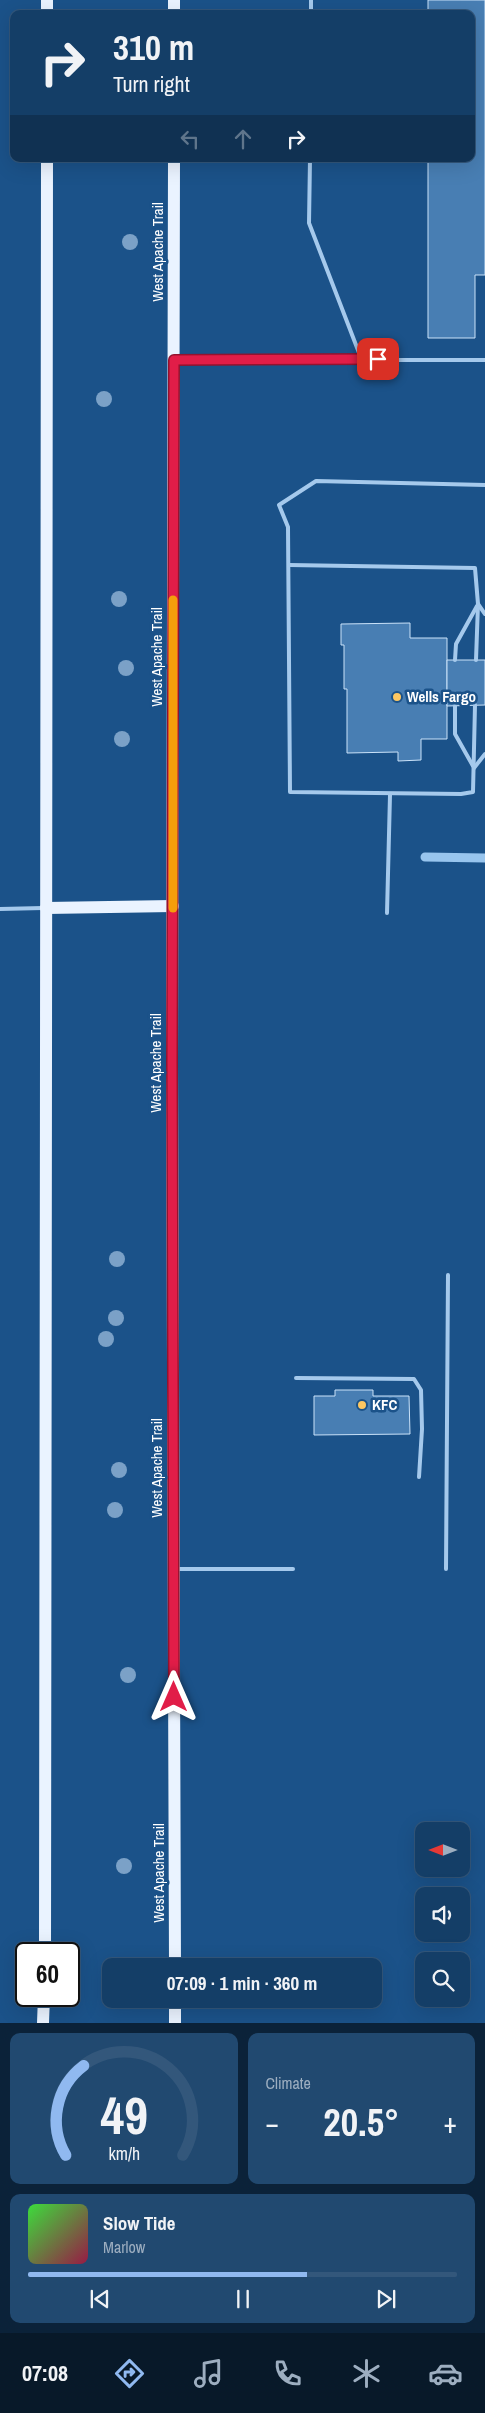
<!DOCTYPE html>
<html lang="en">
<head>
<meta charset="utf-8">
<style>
	:root { --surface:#143e67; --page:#214970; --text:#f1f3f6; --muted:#9daec0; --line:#33577b; --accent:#90b9f0 }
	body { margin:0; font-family:"Archivo Narrow",sans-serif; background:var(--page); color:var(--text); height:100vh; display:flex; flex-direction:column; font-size:19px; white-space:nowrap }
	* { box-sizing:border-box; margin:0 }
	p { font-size:16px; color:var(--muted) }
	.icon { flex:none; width:28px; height:28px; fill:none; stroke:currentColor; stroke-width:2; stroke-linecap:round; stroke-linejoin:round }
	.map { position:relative; height:2023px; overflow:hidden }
	.side { display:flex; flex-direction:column; gap:10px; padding:10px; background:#0b2239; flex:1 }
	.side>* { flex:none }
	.guide { position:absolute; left:10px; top:10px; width:465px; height:152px; border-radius:10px; box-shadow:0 5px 20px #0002,0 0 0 1px var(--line); background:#143e67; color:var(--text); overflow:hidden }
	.needle { width:32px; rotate:270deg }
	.tools { position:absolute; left:415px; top:1822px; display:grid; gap:10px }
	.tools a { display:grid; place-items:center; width:55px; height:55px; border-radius:10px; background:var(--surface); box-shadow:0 5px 20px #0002,0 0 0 1px var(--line); font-size:25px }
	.speed { position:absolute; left:15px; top:1942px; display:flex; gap:10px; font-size:25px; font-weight:700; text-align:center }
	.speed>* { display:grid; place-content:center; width:65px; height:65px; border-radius:50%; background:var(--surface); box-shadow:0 5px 20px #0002,0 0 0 1px var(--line); line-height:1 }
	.speed .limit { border:2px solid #111; border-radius:8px; background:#fff; color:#111 }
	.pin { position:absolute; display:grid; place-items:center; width:42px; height:42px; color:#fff; margin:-21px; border-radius:10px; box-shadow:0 2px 8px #0006 }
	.me { position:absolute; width:55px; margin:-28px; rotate:0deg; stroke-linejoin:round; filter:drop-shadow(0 0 4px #0008) }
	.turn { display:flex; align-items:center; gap:18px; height:105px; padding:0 20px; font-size:22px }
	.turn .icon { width:65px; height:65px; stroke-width:2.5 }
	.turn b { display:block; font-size:35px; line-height:42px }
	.lanes { display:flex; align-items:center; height:48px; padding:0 20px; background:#0003; justify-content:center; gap:25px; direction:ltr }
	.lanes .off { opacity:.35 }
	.big { font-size:38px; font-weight:800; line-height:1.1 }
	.side .widget { flex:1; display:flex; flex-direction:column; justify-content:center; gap:8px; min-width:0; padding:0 18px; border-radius:10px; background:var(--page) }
	.side .dial { align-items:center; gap:0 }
	.dial svg { height:130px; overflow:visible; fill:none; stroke:var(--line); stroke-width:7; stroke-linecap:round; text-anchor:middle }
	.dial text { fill:var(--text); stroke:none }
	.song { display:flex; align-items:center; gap:15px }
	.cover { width:60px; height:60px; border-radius:8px; background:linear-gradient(135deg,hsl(120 70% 55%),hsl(340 70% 35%)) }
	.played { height:5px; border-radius:2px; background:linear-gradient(90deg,var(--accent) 65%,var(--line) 65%) }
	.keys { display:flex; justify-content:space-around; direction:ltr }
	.heat { display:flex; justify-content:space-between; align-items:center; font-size:28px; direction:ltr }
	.side .tiles { flex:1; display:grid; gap:10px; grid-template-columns:1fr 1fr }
	.widget:last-child { grid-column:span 2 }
	.trip { position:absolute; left:102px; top:1958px; width:280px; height:50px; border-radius:10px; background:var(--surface); box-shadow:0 5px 20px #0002,0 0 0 1px var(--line); font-weight:800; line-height:50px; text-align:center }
	.tabs { display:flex; height:80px; justify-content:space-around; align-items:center; background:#081929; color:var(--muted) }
	.tabs .icon { width:35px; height:35px }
	.tabs .active { color:var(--accent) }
	.tabs b { font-size:22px; color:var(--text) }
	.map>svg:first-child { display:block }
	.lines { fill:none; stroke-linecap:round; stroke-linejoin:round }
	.stream { stroke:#98c5ee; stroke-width:9 }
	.building { fill:#487eb3; stroke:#cae2f9 }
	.lane { stroke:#a5c9ec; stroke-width:4 }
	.primary { stroke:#eaf3ff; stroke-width:12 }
	.tree { fill:#7ba1c7 }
	.route-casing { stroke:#92132f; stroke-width:12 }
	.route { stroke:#e11d48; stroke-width:9 }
	.slow { stroke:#f59e0b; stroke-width:9 }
	.poi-dot { fill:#fdc762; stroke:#1b5289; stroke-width:2 }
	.labels { text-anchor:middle; stroke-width:5; stroke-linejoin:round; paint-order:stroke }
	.street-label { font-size:15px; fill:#fff; stroke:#1b5289 }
	.poi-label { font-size:15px; font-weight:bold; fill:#fff; stroke:#1b5289; text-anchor:start }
</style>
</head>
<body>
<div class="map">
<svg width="485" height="2023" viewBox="0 0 485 2023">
	<rect width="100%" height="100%" fill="#1b5289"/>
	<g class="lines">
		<!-- stream -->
		<polyline class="stream" points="425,857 485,858"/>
	</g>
	<!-- building -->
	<g class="building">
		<polygon points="428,0 485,0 485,275 475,275 475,338 428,338 428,159 471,159 471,14 428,14"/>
		<polygon points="410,623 410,638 447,638 447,739 421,739 421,760 398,761 398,752 347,753 347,689 344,689 344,645 341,645 341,624"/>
		<polygon points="447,660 485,660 485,705 447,706"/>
		<polygon points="335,1390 373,1390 373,1396 409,1396 410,1434 314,1435 314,1396 335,1396"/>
	</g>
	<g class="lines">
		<!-- lane -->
		<g class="lane">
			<polyline points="311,14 311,0"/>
			<polyline points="310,159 309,223 361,358"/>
			<polyline points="175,360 485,360"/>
			<polyline points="289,565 475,568 478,604 476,660"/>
			<polyline points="478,604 485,614"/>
			<polyline points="455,660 456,644 477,606"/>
			<polyline points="475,705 473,792 461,794 290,792 288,527 279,505 316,481 485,485"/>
			<polyline points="455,706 455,734 473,766"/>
			<polyline points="474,768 485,754"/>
			<polyline points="0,909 43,908"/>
			<polyline points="387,913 390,795"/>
			<polyline points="296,1378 414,1379 421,1390 422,1429 419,1477"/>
			<polyline points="176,1569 293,1569"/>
			<polyline points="446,1569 448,1275"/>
		</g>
		<!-- primary -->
		<g class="primary">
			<polyline points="47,14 47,0"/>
			<polyline points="174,14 174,0"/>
			<polyline points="174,159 172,1063 175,1966"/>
			<polyline points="46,908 173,906"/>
			<polyline points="45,1954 47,159"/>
			<polyline points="43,2023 44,1996"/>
			<polyline points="175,2023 175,1999"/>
		</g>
	</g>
	<!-- trees -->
	<g class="tree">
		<circle cx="130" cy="242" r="8"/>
		<circle cx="104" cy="399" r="8"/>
		<circle cx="119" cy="599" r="8"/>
		<circle cx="126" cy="668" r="8"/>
		<circle cx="122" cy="739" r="8"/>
		<circle cx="117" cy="1259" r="8"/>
		<circle cx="116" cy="1318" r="8"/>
		<circle cx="106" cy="1339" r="8"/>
		<circle cx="119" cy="1470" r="8"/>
		<circle cx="115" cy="1510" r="8"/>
		<circle cx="128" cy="1675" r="8"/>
		<circle cx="124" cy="1866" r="8"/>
	</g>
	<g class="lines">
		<!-- route casing -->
		<g class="route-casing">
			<polyline id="route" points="174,1697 172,1063 174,360 378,359"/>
		</g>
		<!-- route -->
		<use href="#route" class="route"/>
		<!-- slow -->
		<polyline class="slow" points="173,908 173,600"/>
	</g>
	<!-- markers -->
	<g class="poi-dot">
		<circle cx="397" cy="697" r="5"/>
		<circle cx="362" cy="1405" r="5"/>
	</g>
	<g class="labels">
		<!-- street labels -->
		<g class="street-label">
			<text transform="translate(158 252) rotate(-90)" y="5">West Apache Trail</text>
			<text transform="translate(157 657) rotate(-90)" y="5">West Apache Trail</text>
			<text transform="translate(156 1063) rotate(-90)" y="5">West Apache Trail</text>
			<text transform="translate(157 1468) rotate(-90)" y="5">West Apache Trail</text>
			<text transform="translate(159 1873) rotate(-90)" y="5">West Apache Trail</text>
		</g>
		<!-- poi labels -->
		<g class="poi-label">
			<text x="407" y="702">Wells Fargo</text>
			<text x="372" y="1410">KFC</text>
		</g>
	</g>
</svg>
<div class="tools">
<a><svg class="needle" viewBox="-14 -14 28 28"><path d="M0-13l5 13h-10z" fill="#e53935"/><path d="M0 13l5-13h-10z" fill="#9daec0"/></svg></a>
<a><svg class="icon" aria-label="sound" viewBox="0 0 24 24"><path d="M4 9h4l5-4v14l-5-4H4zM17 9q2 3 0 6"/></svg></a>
<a><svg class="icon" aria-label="search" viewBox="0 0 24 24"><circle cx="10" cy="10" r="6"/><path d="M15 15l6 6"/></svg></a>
</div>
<div class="speed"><div class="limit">60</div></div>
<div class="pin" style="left:378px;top:359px;background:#d93025"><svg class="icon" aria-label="arrive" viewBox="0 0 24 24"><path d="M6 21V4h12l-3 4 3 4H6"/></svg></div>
<svg class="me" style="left:174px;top:1697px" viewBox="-20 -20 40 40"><path d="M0-17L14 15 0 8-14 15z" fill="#e11d48" stroke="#fff" stroke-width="4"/></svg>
<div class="trip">07:09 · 1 min · 360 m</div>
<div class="guide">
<div class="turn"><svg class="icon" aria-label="right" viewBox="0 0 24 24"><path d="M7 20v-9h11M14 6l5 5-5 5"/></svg><div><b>310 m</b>Turn right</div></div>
<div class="lanes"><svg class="icon off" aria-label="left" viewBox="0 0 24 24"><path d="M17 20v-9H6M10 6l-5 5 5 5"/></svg><svg class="icon off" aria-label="ahead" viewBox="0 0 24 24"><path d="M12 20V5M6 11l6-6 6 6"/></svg><svg class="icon" aria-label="right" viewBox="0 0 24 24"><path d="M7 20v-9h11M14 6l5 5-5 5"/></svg></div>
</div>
</div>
<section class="side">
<div class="tiles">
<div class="widget dial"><svg viewBox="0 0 100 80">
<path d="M14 69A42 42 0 1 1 86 69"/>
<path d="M14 69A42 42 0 0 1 25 14" stroke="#90b9f0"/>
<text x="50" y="56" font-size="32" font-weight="700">49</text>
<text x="50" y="72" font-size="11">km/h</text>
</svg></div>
<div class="widget"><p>Climate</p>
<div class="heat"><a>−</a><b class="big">20.5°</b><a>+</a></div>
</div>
<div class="widget">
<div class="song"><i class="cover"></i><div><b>Slow Tide</b><p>Marlow</p></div></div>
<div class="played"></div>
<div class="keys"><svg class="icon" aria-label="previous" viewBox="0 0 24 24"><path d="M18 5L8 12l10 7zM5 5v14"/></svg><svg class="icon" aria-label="pause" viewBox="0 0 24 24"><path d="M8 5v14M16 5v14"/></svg><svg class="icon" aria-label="next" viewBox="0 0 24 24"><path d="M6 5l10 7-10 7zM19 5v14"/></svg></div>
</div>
</div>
</section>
<nav class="tabs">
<b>07:08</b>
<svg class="icon active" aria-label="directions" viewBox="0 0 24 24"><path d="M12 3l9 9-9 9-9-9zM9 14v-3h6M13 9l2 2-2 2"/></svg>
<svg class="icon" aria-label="music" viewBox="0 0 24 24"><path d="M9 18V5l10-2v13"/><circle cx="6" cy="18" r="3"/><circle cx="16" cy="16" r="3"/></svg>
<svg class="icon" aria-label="phone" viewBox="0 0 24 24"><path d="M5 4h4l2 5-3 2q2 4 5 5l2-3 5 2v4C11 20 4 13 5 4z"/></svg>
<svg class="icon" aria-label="climate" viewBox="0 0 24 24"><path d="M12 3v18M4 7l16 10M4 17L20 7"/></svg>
<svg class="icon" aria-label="car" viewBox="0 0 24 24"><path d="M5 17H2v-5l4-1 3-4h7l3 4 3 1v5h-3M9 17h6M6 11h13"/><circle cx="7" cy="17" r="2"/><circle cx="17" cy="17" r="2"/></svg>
</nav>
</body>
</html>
